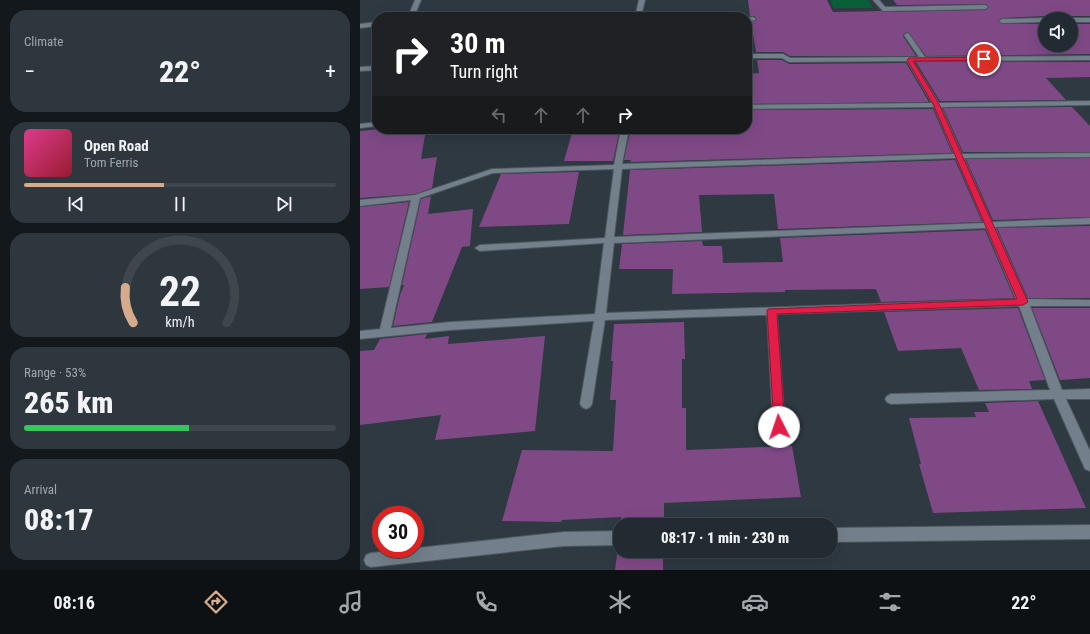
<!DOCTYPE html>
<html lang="en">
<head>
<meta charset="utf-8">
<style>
	:root { --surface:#222b32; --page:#2e373e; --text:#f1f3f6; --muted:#a2a7ac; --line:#3f474d; --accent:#d6ab8b }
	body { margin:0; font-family:"Roboto Condensed",sans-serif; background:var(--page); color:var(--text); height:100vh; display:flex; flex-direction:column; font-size:15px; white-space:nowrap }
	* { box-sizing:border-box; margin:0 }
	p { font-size:13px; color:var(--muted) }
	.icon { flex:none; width:22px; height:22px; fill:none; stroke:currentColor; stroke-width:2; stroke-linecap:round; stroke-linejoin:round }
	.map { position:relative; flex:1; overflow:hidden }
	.details { display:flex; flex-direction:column; gap:10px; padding:10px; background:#13181c; width:360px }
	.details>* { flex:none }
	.banner { position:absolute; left:12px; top:12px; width:380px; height:122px; border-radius:16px; box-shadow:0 4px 16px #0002,0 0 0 1px var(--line); background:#202124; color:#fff; overflow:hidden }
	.fabs { position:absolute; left:678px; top:12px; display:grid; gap:8px }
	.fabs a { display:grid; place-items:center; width:40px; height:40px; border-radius:50%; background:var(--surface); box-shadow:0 4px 16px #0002,0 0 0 1px var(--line); font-size:20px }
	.speed { position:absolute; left:12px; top:506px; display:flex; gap:8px; font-size:20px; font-weight:700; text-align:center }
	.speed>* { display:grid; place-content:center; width:52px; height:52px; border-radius:50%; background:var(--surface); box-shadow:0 4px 16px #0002,0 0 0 1px var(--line); line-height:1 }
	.speed .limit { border:6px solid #d22; background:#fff; color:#111 }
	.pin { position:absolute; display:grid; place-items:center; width:34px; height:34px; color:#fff; margin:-17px; border:2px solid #fff; border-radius:50%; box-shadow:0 1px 4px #0007 }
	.me { position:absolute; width:44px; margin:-22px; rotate:356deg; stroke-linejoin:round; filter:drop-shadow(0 0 3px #0008) }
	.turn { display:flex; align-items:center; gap:14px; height:84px; padding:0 12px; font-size:18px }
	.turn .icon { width:52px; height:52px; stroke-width:2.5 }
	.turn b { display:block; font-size:28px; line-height:34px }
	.lanes { display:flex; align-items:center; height:38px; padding:0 12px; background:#0003; justify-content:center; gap:20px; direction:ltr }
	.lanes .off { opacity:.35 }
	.big { font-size:30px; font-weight:800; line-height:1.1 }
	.details .tile { flex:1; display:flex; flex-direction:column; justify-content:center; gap:6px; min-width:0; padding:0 14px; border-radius:16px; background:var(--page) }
	.details .dial { align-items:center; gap:0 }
	.dial svg { height:104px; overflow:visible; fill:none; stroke:var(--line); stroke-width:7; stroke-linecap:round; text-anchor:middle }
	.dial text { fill:var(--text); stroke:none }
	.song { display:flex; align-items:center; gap:12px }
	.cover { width:48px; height:48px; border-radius:6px; background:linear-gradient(135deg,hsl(330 70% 55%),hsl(350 70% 35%)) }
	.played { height:4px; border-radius:2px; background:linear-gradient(90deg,var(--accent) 45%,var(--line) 45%) }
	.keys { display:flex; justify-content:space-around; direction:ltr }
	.heat { display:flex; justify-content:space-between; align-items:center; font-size:22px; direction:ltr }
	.charge { height:6px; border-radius:3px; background:linear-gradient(90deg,#34c759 53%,var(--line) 0) }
	.trip { position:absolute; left:253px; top:518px; width:224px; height:40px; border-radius:16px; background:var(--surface); box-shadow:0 4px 16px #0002,0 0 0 1px var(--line); font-weight:800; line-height:40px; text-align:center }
	.menu { display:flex; height:64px; justify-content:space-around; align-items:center; background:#0e1114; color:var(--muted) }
	.menu .icon { width:28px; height:28px }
	.menu .on { color:var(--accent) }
	.menu b { font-size:18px; color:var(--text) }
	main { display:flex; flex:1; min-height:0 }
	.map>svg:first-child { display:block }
	.green { fill:#086039 }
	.building { fill:#7f4986 }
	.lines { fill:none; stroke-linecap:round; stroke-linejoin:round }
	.minor-casing { stroke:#4d565e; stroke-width:2 }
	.minor { fill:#737f8a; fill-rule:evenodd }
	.route { fill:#e11d48; stroke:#92132f }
</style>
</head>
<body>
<main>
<section class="details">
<div class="tile"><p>Climate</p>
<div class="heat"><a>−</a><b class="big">22°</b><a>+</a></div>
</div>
<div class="tile">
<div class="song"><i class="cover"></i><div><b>Open Road</b><p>Tom Ferris</p></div></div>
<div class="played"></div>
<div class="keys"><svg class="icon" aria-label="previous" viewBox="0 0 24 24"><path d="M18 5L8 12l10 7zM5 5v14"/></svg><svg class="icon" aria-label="pause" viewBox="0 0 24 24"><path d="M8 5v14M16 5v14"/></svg><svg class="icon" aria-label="next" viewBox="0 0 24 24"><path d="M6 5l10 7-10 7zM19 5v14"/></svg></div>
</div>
<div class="tile dial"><svg viewBox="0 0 100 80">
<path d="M14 69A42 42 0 1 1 86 69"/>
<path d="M14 69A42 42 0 0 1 8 42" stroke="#d6ab8b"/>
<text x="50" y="56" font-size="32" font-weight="700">22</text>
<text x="50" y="72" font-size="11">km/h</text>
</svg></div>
<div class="tile"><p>Range · 53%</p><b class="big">265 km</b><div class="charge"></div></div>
<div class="tile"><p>Arrival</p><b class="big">08:17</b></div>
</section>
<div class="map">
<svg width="730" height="570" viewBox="0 0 730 570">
	<rect width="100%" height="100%" fill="#2e3942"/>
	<!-- green -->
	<polygon class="green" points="470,0 508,0 513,8 474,8"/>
	<!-- building -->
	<g class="building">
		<polygon points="388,0 467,0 473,12 521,11 523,12 625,10 629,7 625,4 537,5 533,0 730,0 730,16 711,16 708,19 688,19 685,16 642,18 638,21 642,24 685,24 685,45 711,45 711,24 730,24 730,54 566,56 548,32 543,34 543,36 556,56 430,56 423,52 396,52 391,22 397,19 394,16 390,16"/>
		<polygon points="397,60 422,60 429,64 546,63 569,102 387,104 387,74 399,73"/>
		<polygon points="556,62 730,62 730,77 686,78 706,100 580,101"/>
		<polygon points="712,107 730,126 730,152 603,152 583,108"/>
		<polygon points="573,109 592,153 270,162 271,160 264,160 270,132 277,132 278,129 387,129 387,110"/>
		<polygon points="20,129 66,129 61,159 77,157 72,188 55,194 0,198 0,131"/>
		<polygon points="212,133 259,133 253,161 204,161"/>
		<polygon points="730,158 730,217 633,220 606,159"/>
		<polygon points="595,160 622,222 418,229 414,194 339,195 342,232 263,235 270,170"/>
		<polygon points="219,172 209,224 119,227 141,174"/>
		<polygon points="71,196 68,214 113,209 110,246 102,247 72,322 33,326 40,295 44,285 42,285 61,199"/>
		<polygon points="49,202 29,287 0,289 0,207"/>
		<polygon points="730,226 730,298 668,298 637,228"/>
		<polygon points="625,230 654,298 521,302 516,289 425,290 425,292 312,294 313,269 259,269 262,244 342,241 343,246 362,246 363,263 423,262 420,238"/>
		<polygon points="658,308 685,380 669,381 672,389 619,390 601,348 538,351 524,312"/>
		<polygon points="672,308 730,308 730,378 700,380"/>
		<polygon points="324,322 325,359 322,359 322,408 326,408 326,450 432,446 441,497 304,503 304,525 260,525 260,530 259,530 261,517 202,520 201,522 142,521 162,450 253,451 256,400 250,400 253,361 251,361 254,324"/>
		<polygon points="67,334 65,339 89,336 88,344 185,336 175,431 75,440 81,415 0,425 0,351 14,350 20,339"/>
		<polygon points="678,401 726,508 573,513 559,464 561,464 549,418 616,417 614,412 629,412 625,403"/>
		<polygon points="260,546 260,551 303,551 303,570 255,570 258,547"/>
	</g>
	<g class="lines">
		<!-- minor casing -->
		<g class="minor-casing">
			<g id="minor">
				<polygon points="55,0 61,0 54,17 48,17"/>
				<polygon points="279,0 285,0 281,17 275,17"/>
				<polygon points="513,0 519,0 525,7 625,5 628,7 625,9 523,11"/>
				<polygon points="393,17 396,19 395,20 387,22 387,18"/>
				<polygon points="685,18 687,19 685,19 685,22 642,23 639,21 642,19"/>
				<polygon points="711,18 730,18 730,22 711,22 711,19 709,19"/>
				<polygon points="17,22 17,26 0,28 0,24"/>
				<path d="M547,33l2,1 16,23 165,-1v4l-177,1 26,42 151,-2v4l-149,2 21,47 128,-1v4l-126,1 28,64 98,-4v6l-95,3 32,72 63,1v6h-60l32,84 28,-1v10h-24l24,52v20l-5,-2 -31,-70 -163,5 -4,-2 -2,-3 2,-3 4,-2 159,-4 -31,-84 -242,8 8,113 -2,4 -4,1 -4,-1 -2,-4 -6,-112 -162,5 -13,84 -2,3 -4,2 -4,-2 -2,-3 14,-83 -143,9 -91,9v-8l20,-2 31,-129 -51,6v-6l55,-5 77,-26 122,-4 7,-36h8l-7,35 332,-10 -20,-47 -187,2v-4l185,-2 -25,-42 -118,1 -7,-4h-35v-4h36l7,4 129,-1 -15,-22zM596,158l28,65 -370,14 8,-68zM254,169l-9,69 -125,7 -5,3 5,3 124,-8 -9,71 -144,8 -60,6 29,-130 73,-25zM626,228l30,71 -410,14 8,-70z"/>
				<polygon points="17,66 17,70 0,71 0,67"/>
				<polygon points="17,122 17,126 0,128 0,124"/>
				<polygon points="730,525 730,539 470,542 470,528"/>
				<polygon points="260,531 260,545 204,546 11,567 6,565 4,560 6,555 11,553 204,532"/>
			</g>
		</g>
		<!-- minor -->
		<use href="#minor" class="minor"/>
	</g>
	<!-- route -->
	<polygon class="route" points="624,57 627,59 626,60 553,61 579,104 668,302 663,305 417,314 425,427 423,430 419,432 415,430 414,427 407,311 408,309 657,299 573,104 547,60 549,58"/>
</svg>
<div class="fabs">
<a><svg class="icon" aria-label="sound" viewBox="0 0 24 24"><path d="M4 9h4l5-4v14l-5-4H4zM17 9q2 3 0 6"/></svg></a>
</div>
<div class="speed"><div class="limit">30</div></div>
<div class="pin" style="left:624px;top:59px;background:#d93025"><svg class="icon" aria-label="arrive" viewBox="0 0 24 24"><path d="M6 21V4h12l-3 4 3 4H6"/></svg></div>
<svg class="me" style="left:419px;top:427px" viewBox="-20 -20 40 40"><circle r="19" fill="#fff"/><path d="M0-13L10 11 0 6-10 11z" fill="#e11d48"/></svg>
<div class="trip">08:17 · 1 min · 230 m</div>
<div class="banner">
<div class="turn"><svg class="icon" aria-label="right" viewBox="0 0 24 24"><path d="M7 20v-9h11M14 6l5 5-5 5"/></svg><div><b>30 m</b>Turn right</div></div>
<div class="lanes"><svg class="icon off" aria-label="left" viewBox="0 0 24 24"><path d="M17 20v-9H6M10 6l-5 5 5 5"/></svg><svg class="icon off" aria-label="ahead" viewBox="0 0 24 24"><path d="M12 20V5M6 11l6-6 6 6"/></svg><svg class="icon off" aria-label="ahead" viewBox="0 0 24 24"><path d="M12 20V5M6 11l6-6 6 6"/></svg><svg class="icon" aria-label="right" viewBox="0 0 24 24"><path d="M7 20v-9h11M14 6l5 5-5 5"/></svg></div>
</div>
</div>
</main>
<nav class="menu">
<b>08:16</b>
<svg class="icon on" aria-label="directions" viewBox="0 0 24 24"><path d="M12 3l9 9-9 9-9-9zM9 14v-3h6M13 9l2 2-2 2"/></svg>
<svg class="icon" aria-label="music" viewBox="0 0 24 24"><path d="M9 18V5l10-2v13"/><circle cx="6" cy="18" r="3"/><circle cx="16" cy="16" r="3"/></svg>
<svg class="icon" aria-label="phone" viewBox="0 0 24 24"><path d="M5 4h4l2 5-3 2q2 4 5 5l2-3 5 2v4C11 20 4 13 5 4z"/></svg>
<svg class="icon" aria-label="climate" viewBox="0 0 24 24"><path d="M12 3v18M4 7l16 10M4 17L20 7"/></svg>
<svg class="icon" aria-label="car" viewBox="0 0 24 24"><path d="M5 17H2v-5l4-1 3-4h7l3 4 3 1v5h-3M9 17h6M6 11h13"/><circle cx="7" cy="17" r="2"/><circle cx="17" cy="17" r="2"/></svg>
<svg class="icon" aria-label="filters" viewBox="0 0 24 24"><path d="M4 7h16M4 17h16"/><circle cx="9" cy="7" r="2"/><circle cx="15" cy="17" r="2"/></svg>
<b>22°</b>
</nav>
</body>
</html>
